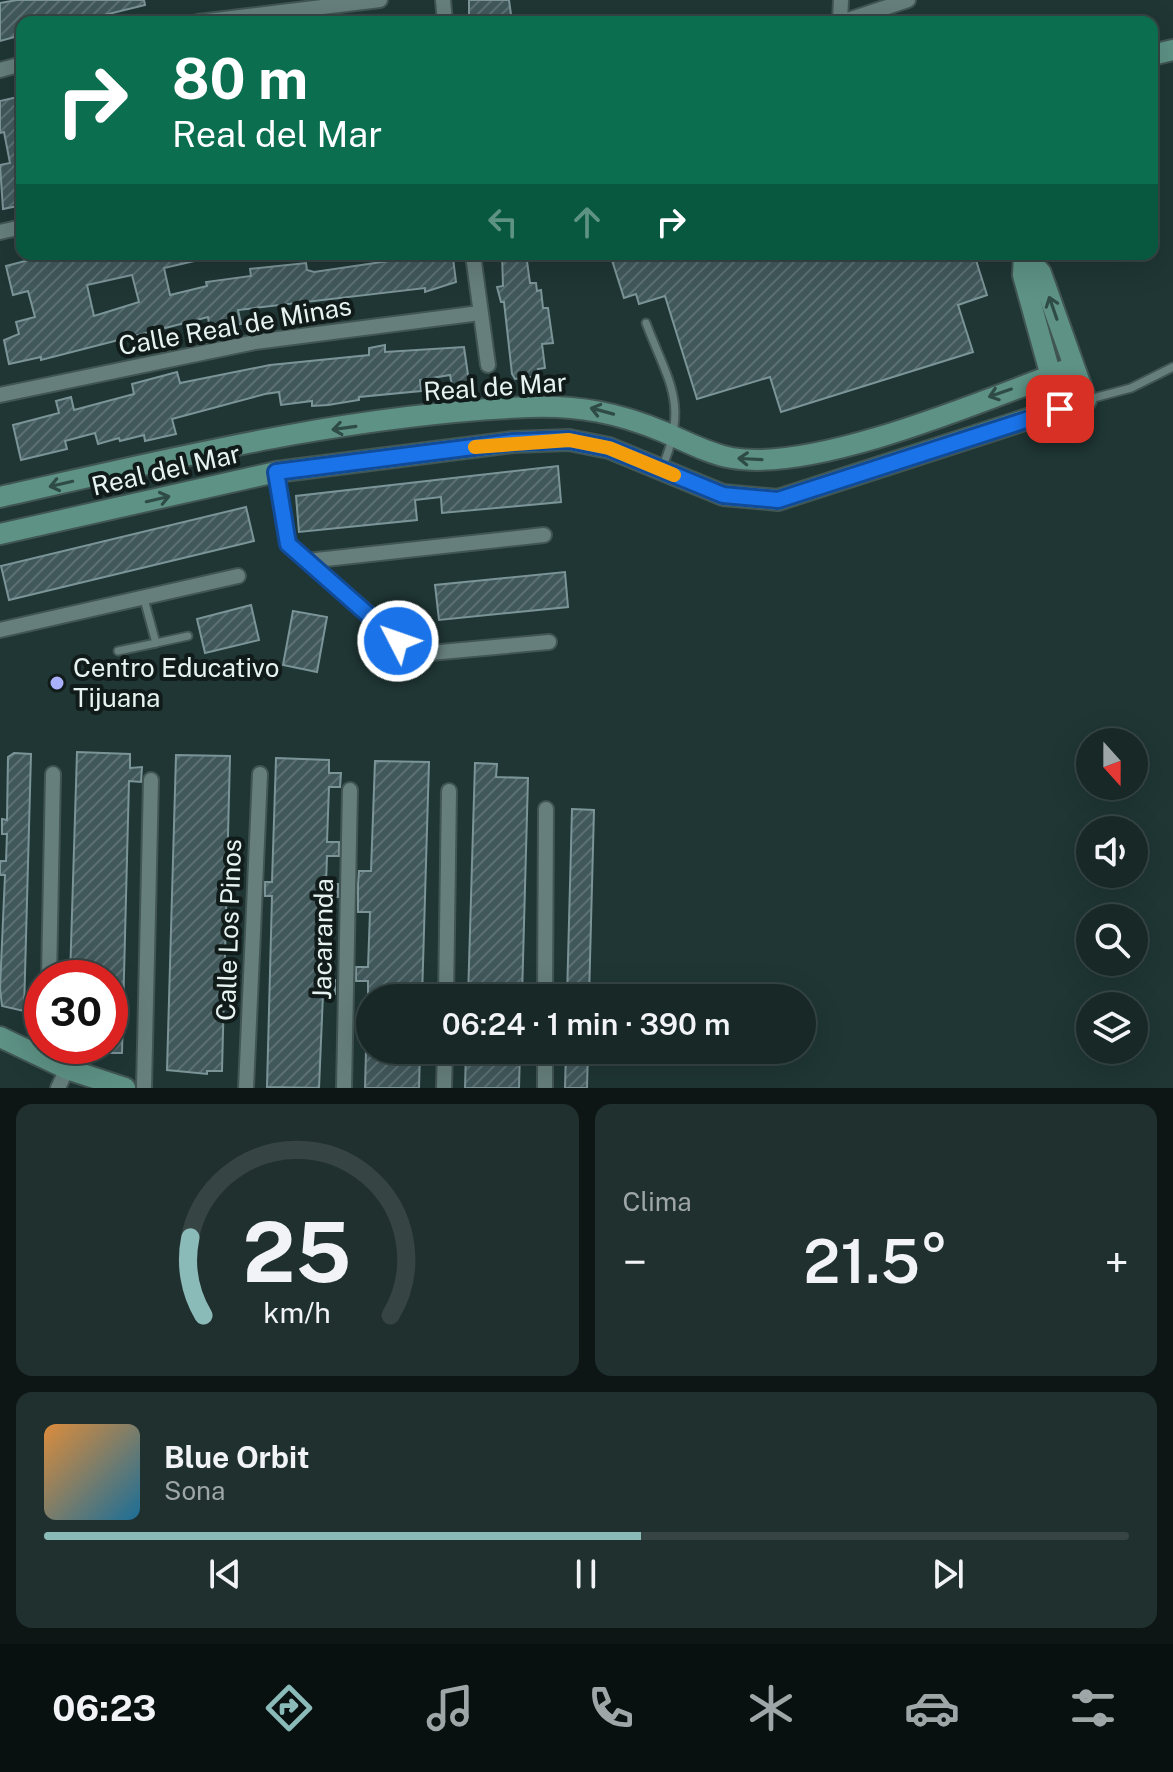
<!DOCTYPE html>
<html lang="es">
<head>
<meta charset="utf-8">
<style>
	:root { --surface:#172827; --page:#20302f; --text:#f1f3f6; --muted:#9ea6a7; --line:#364444; --accent:#8bbbb9 }
	body { margin:0; font-family:"Public Sans",sans-serif; background:var(--page); color:var(--text); height:100vh; display:flex; flex-direction:column; font-size:30px; white-space:nowrap }
	* { box-sizing:border-box; margin:0 }
	p { font-size:26px; color:var(--muted) }
	.icon { flex:none; width:44px; height:44px; fill:none; stroke:currentColor; stroke-width:2; stroke-linecap:round; stroke-linejoin:round }
	.map { position:relative; height:1088px; overflow:hidden }
	.drawer { display:flex; flex-direction:column; gap:16px; padding:16px; background:#0d1615; flex:1 }
	.drawer>* { flex:none }
	.banner { position:absolute; left:16px; top:16px; width:1142px; height:244px; border-radius:16px; box-shadow:0 8px 32px #0002,0 0 0 2px var(--line); background:#0b6e4f; color:#fff; overflow:hidden }
	.needle { width:52px; rotate:159deg }
	.controls { position:absolute; left:1076px; top:728px; display:grid; gap:16px }
	.controls a { display:grid; place-items:center; width:72px; height:72px; border-radius:50%; background:var(--surface); box-shadow:0 8px 32px #0002,0 0 0 2px var(--line); font-size:40px }
	.speed { position:absolute; left:24px; top:960px; display:flex; gap:16px; font-size:40px; font-weight:700; text-align:center }
	.speed>* { display:grid; place-content:center; width:104px; height:104px; border-radius:50%; background:var(--surface); box-shadow:0 8px 32px #0002,0 0 0 2px var(--line); line-height:1 }
	.speed .limit { border:12px solid #d22; background:#fff; color:#111 }
	.pin { position:absolute; display:grid; place-items:center; width:68px; height:68px; color:#fff; margin:-34px; border-radius:16px; box-shadow:0 4px 12px #0006 }
	.me { position:absolute; width:88px; margin:-44px; rotate:311deg; stroke-linejoin:round; filter:drop-shadow(0 0 6px #0008) }
	.turn { display:flex; align-items:center; gap:28px; height:168px; padding:0 24px; font-size:36px }
	.turn .icon { width:104px; height:104px; stroke-width:2.5 }
	.turn b { display:block; font-size:56px; line-height:68px }
	.lanes { display:flex; align-items:center; height:76px; padding:0 24px; background:#0003; justify-content:center; gap:40px; direction:ltr }
	.lanes .off { opacity:.35 }
	.big { font-size:60px; font-weight:600; line-height:1.1 }
	.drawer .widget { flex:1; display:flex; flex-direction:column; justify-content:center; gap:12px; min-width:0; padding:0 28px; border-radius:16px; background:var(--page) }
	.drawer .dial { align-items:center; gap:0 }
	.dial svg { height:208px; overflow:visible; fill:none; stroke:var(--line); stroke-width:7; stroke-linecap:round; text-anchor:middle }
	.dial text { fill:var(--text); stroke:none }
	.song { display:flex; align-items:center; gap:24px }
	.cover { width:96px; height:96px; border-radius:12px; background:linear-gradient(135deg,hsl(30 70% 55%),hsl(200 70% 35%)) }
	.played { height:8px; border-radius:4px; background:linear-gradient(90deg,var(--accent) 55%,var(--line) 55%) }
	.keys { display:flex; justify-content:space-around; direction:ltr }
	.heat { display:flex; justify-content:space-between; align-items:center; font-size:44px; direction:ltr }
	.drawer .tiles { flex:1; display:grid; gap:16px; grid-template-columns:1fr 1fr }
	.widget:last-child { grid-column:span 2 }
	.trip { position:absolute; left:356px; top:984px; width:460px; height:80px; border-radius:40px; background:var(--surface); box-shadow:0 8px 32px #0002,0 0 0 2px var(--line); font-weight:600; line-height:80px; text-align:center }
	.tab-bar { display:flex; height:128px; justify-content:space-around; align-items:center; background:#091010; color:var(--muted) }
	.tab-bar .icon { width:56px; height:56px }
	.tab-bar .selected { color:var(--accent) }
	.tab-bar b { font-size:36px; color:var(--text) }
	.map>svg:first-child { display:block }
	.building { fill:url(#building-hatch); stroke:#7b9498; stroke-width:2; fill-rule:evenodd }
	.lines { fill:none; stroke-linecap:round; stroke-linejoin:round }
	.lane-casing { stroke:#415553; stroke-width:11 }
	.street-casing { stroke:#415553; stroke-width:18 }
	.secondary-casing { stroke:#415553; stroke-width:24 }
	.lane { stroke:#667f7c; stroke-width:7 }
	.street { stroke:#667f7c; stroke-width:14 }
	.secondary { stroke:#5d9285; stroke-width:20 }
	.oneway { stroke:#2f4b45 }
	.route-casing { stroke:#114b97; stroke-width:20 }
	.route { stroke:#1a73e8; stroke-width:14 }
	.slow { stroke:#f59e0b; stroke-width:14 }
	.poi-dot { fill:#a9b0fc; stroke:#111b1a; stroke-width:3 }
	.labels { text-anchor:middle; stroke-width:8; stroke-linejoin:round; paint-order:stroke }
	.street-label { font-size:26px; fill:#e6f3f1; stroke:#111b1a }
	.poi-label { font-size:26px; fill:#e6f3f1; stroke:#111b1a; text-anchor:start }
</style>
</head>
<body>
<div class="map">
<svg width="1173" height="1088" viewBox="0 0 1173 1088">
	<defs>
		<pattern id="building-hatch" width="6" height="6" patternUnits="userSpaceOnUse" patternTransform="scale(2)"><rect width="6" height="6" fill="#41585b"/><path d="M-1 1l2-2M0 6l6-6M5 7l2-2" fill="none" stroke="#5c7073"/></pattern>
	</defs>
	<rect width="100%" height="100%" fill="#1f3634"/>
	<!-- building -->
	<g class="building">
		<polygon points="17,0 144,0 145,5 76,22 22,22 22,35 0,41 0,3"/>
		<polygon points="469,0 509,0 512,22 469,22"/>
		<polygon points="22,96 22,200 17,202 18,206 3,209 0,165 10,163 4,132 0,133 0,101"/>
		<path d="M52,254h147v6l-35,8 6,27 37,-9 -1,-4 45,-6 -1,-7 56,-6 1,7 7,2 122,-18 2,6 15,-2 3,24 -31,10v-4l-187,22 3,14 -16,3 -15,3 -2,-13 -167,43v-3l-32,7 -5,-24 15,-6 -3,-12 19,-5 -7,-26 -15,4 -7,-29zM132,275l7,27 -45,14 -7,-31z"/>
		<polygon points="502,254 526,254 530,283 536,283 537,291 541,290 543,308 548,308 553,343 542,344 545,368 538,369 539,376 515,379 512,374 504,302 501,302 497,287 503,286"/>
		<polygon points="610,254 974,254 987,295 958,305 973,352 781,412 770,377 697,399 665,296 639,304 636,294 624,298"/>
		<polygon points="385,345 385,352 464,347 470,389 453,391 450,375 420,380 421,391 359,397 359,400 328,405 312,406 312,401 281,405 279,392 265,394 172,419 176,434 145,441 144,435 120,441 119,438 98,444 95,433 65,441 67,449 21,460 13,425 59,413 56,401 71,397 74,410 134,394 132,384 177,372 180,383 270,365 369,355 369,348"/>
		<polygon points="558,466 561,502 442,513 441,497 415,500 417,520 299,532 296,496"/>
		<polygon points="246,507 254,541 9,600 1,566"/>
		<polygon points="565,572 568,607 439,620 435,585"/>
		<polygon points="251,605 259,640 205,653 197,619"/>
		<polygon points="293,611 327,617 317,672 283,665"/>
		<polygon points="77,752 130,754 130,768 142,767 141,782 129,781 122,1053 110,1053 110,978 70,978"/>
		<polygon points="14,753 31,754 24,1011 2,1006 0,988 5,875 0,875 0,861 6,861 7,834 2,834 2,819 7,820 8,757"/>
		<polygon points="176,755 230,756 222,1071 207,1071 207,1074 167,1070"/>
		<polygon points="276,758 329,760 329,773 341,773 340,787 329,787 327,842 339,842 339,856 327,856 326,884 338,884 338,897 326,897 323,980 335,980 335,994 323,994 319,1088 267,1087 272,896 265,896 265,882 272,882"/>
		<polygon points="375,761 429,762 422,998 368,998 368,981 356,981 356,967 368,967 370,912 358,912 358,884 359,871 371,871"/>
		<polygon points="475,763 497,764 496,777 528,778 522,997 468,998"/>
		<polygon points="572,809 594,810 589,998 567,998"/>
		<polygon points="366,1050 420,1052 419,1088 365,1088"/>
		<polygon points="466,1050 520,1050 519,1088 465,1088"/>
		<polygon points="566,1050 588,1050 587,1088 565,1088"/>
	</g>
	<g class="lines">
		<!-- lane casing -->
		<g class="lane-casing">
			<g id="lane">
				<path d="M646,323c23,60 43,81 16,145"/>
				<polyline points="1065,412 1082,424 1086,400 1131,388 1173,367"/>
				<polyline points="156,643 188,636"/>
				<polyline points="118,651 156,643 144,599"/>
			</g>
		</g>
		<!-- street casing -->
		<g class="street-casing">
			<g id="street">
				<polyline points="443,0 445,22"/>
				<polyline points="198,22 380,0"/>
				<polyline points="840,22 841,0"/>
				<polyline points="842,22 908,0"/>
				<polyline points="0,70 22,64"/>
				<polyline points="0,232 22,227"/>
				<polyline points="473,255 488,365"/>
				<polyline points="0,395 255,342 480,313"/>
				<polyline points="276,472 288,544 411,650 430,653 549,642"/>
				<polyline points="307,561 544,535"/>
				<polyline points="0,630 238,576"/>
				<polyline points="49,978 53,774"/>
				<polyline points="446,998 449,791"/>
				<polyline points="545,998 546,809"/>
				<polyline points="58,1088 67,1069"/>
				<polyline points="144,1088 151,780"/>
				<polyline points="246,1088 260,774"/>
				<polyline points="344,1088 350,790"/>
				<polyline points="444,1088 445,1050"/>
				<polyline points="545,1088 545,1050"/>
			</g>
		</g>
		<!-- secondary casing -->
		<g class="secondary-casing">
			<g id="secondary">
				<polyline points="1152,55 1173,50"/>
				<polyline points="1024,254 1023,275 1060,409"/>
				<path d="M0,497c174,-39 350,-83 529,-90 49,-2 90,6 135,25 21,9 45,22 68,26 84,15 258,-60 341,-91"/>
				<polyline points="0,534 276,472 513,442 569,440 609,448 723,495 778,500 1086,400 1041,273 1024,254"/>
				<polyline points="0,1037 67,1069 125,1088"/>
			</g>
		</g>
		<!-- lane -->
		<use href="#lane" class="lane"/>
		<!-- street -->
		<use href="#street" class="street"/>
		<!-- secondary -->
		<use href="#secondary" class="secondary"/>
	</g>
	<!-- one-way arrows -->
	<defs><path id="oneway-shaft" d="M-6 0H5M1.5-3L5.5 0L1.5 3" fill="none" stroke-width="1.6" stroke-linecap="round" stroke-linejoin="round" transform="scale(2)"/></defs>
	<g class="oneway">
		<use href="#oneway-shaft" transform="translate(1053 308) rotate(-109)"/>
		<use href="#oneway-shaft" transform="translate(1000 393) rotate(161)"/>
		<use href="#oneway-shaft" transform="translate(602 411) rotate(-165)"/>
		<use href="#oneway-shaft" transform="translate(344 428) rotate(172)"/>
		<use href="#oneway-shaft" transform="translate(750 459) rotate(-177)"/>
		<use href="#oneway-shaft" transform="translate(61 484) rotate(167)"/>
		<use href="#oneway-shaft" transform="translate(158 499) rotate(-13)"/>
	</g>
	<g class="lines">
		<!-- route casing -->
		<g class="route-casing">
			<polyline id="route" points="398,641 288,544 276,472 513,442 569,440 609,448 723,495 778,500 1060,409"/>
		</g>
		<!-- route -->
		<use href="#route" class="route"/>
		<!-- slow -->
		<polyline class="slow" points="475,447 569,440 609,448 674,475"/>
	</g>
	<!-- markers -->
	<circle class="poi-dot" cx="57" cy="683" r="8"/>
	<g class="labels">
		<!-- street labels -->
		<g class="street-label">
			<text transform="translate(235 326) rotate(-10)" y="9">Calle Real de Minas</text>
			<text transform="translate(495 387) rotate(-4)" y="9">Real de Mar</text>
			<text transform="translate(166 470) rotate(-13)" y="9">Real del Mar</text>
			<text transform="translate(229 930) rotate(-88)" y="9">Calle Los Pinos</text>
			<text transform="translate(323 939) rotate(-89)" y="9">Jacaranda</text>
		</g>
		<!-- poi labels -->
		<g class="poi-label">
			<text x="73" y="677">Centro Educativo<tspan x="73" dy="30">Tijuana</tspan></text>
		</g>
	</g>
</svg>
<div class="controls">
<a><svg class="needle" viewBox="-14 -14 28 28"><path d="M0-13l5 13h-10z" fill="#e53935"/><path d="M0 13l5-13h-10z" fill="#9ea6a7"/></svg></a>
<a><svg class="icon" aria-label="sound" viewBox="0 0 24 24"><path d="M4 9h4l5-4v14l-5-4H4zM17 9q2 3 0 6"/></svg></a>
<a><svg class="icon" aria-label="search" viewBox="0 0 24 24"><circle cx="10" cy="10" r="6"/><path d="M15 15l6 6"/></svg></a>
<a><svg class="icon" aria-label="layers" viewBox="0 0 24 24"><path d="M12 4l9 5-9 5-9-5zM3 14l9 5 9-5"/></svg></a>
</div>
<div class="speed"><div class="limit">30</div></div>
<div class="pin" style="left:1060px;top:409px;background:#d93025"><svg class="icon" aria-label="arrive" viewBox="0 0 24 24"><path d="M6 21V4h12l-3 4 3 4H6"/></svg></div>
<svg class="me" style="left:398px;top:641px" viewBox="-20 -20 40 40"><circle r="17" fill="#1a73e8" stroke="#fff" stroke-width="3"/><path d="M0-11L8 9 0 5-8 9z" fill="#fff"/></svg>
<div class="trip">06:24 · 1 min · 390 m</div>
<div class="banner">
<div class="turn"><svg class="icon" aria-label="right" viewBox="0 0 24 24"><path d="M7 20v-9h11M14 6l5 5-5 5"/></svg><div><b>80 m</b>Real del Mar</div></div>
<div class="lanes"><svg class="icon off" aria-label="left" viewBox="0 0 24 24"><path d="M17 20v-9H6M10 6l-5 5 5 5"/></svg><svg class="icon off" aria-label="ahead" viewBox="0 0 24 24"><path d="M12 20V5M6 11l6-6 6 6"/></svg><svg class="icon" aria-label="right" viewBox="0 0 24 24"><path d="M7 20v-9h11M14 6l5 5-5 5"/></svg></div>
</div>
</div>
<section class="drawer">
<div class="tiles">
<div class="widget dial"><svg viewBox="0 0 100 80">
<path d="M14 69A42 42 0 1 1 86 69"/>
<path d="M14 69A42 42 0 0 1 9 39" stroke="#8bbbb9"/>
<text x="50" y="56" font-size="32" font-weight="700">25</text>
<text x="50" y="72" font-size="11">km/h</text>
</svg></div>
<div class="widget"><p>Clima</p>
<div class="heat"><a>−</a><b class="big">21.5°</b><a>+</a></div>
</div>
<div class="widget">
<div class="song"><i class="cover"></i><div><b>Blue Orbit</b><p>Sona</p></div></div>
<div class="played"></div>
<div class="keys"><svg class="icon" aria-label="previous" viewBox="0 0 24 24"><path d="M18 5L8 12l10 7zM5 5v14"/></svg><svg class="icon" aria-label="pause" viewBox="0 0 24 24"><path d="M8 5v14M16 5v14"/></svg><svg class="icon" aria-label="next" viewBox="0 0 24 24"><path d="M6 5l10 7-10 7zM19 5v14"/></svg></div>
</div>
</div>
</section>
<nav class="tab-bar">
<b>06:23</b>
<svg class="icon selected" aria-label="directions" viewBox="0 0 24 24"><path d="M12 3l9 9-9 9-9-9zM9 14v-3h6M13 9l2 2-2 2"/></svg>
<svg class="icon" aria-label="music" viewBox="0 0 24 24"><path d="M9 18V5l10-2v13"/><circle cx="6" cy="18" r="3"/><circle cx="16" cy="16" r="3"/></svg>
<svg class="icon" aria-label="phone" viewBox="0 0 24 24"><path d="M5 4h4l2 5-3 2q2 4 5 5l2-3 5 2v4C11 20 4 13 5 4z"/></svg>
<svg class="icon" aria-label="climate" viewBox="0 0 24 24"><path d="M12 3v18M4 7l16 10M4 17L20 7"/></svg>
<svg class="icon" aria-label="car" viewBox="0 0 24 24"><path d="M5 17H2v-5l4-1 3-4h7l3 4 3 1v5h-3M9 17h6M6 11h13"/><circle cx="7" cy="17" r="2"/><circle cx="17" cy="17" r="2"/></svg>
<svg class="icon" aria-label="filters" viewBox="0 0 24 24"><path d="M4 7h16M4 17h16"/><circle cx="9" cy="7" r="2"/><circle cx="15" cy="17" r="2"/></svg>
</nav>
</body>
</html>
